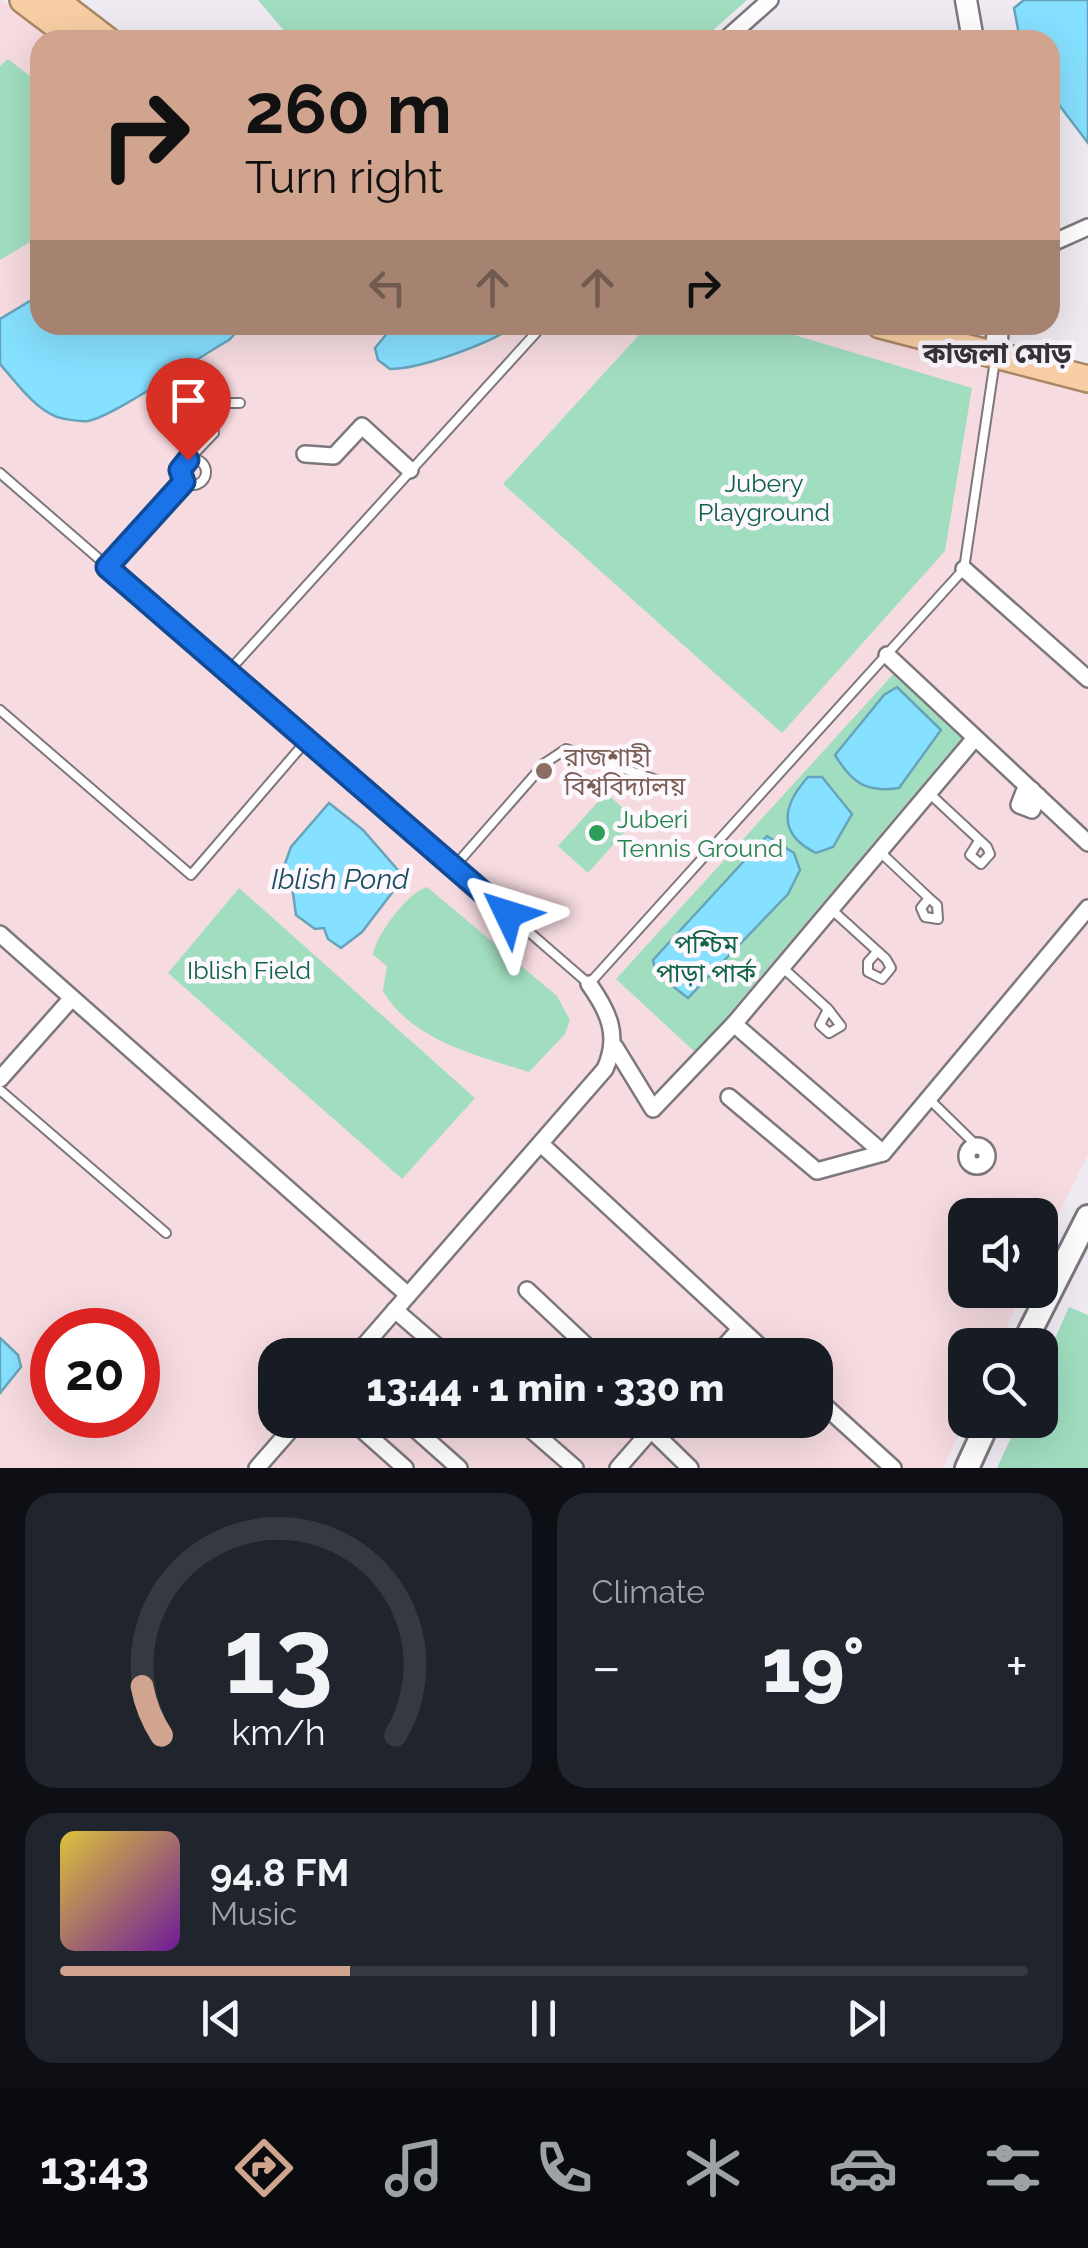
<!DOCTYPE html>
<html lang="en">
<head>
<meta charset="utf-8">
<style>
	:root { --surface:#171b24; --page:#20242c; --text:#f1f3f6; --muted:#9ea1a6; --line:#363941; --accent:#d0a48e }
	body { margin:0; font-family:Raleway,"Noto Sans Bengali",sans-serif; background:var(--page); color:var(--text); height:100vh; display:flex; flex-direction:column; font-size:38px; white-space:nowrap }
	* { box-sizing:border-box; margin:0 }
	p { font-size:32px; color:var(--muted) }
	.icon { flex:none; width:55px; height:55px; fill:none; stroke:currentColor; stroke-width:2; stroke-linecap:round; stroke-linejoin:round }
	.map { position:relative; height:1468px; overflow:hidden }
	.side { display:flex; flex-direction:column; gap:25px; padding:25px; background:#0d0f14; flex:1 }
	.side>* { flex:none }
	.guide { position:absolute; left:30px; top:30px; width:1030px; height:305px; border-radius:30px; box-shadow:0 10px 40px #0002; background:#d0a48e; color:#111; overflow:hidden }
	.buttons { position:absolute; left:948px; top:1198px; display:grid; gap:20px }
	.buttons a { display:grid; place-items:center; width:110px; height:110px; border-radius:20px; background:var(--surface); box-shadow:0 10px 40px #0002; font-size:50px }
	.speed { position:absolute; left:30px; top:1308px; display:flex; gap:20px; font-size:50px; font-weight:700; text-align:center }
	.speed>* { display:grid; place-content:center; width:130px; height:130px; border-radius:50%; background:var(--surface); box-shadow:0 10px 40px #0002; line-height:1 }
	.speed .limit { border:15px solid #d22; background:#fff; color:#111 }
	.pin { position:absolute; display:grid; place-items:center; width:85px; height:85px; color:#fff; margin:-102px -42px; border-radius:50% 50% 50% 0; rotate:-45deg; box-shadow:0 0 10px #0007 }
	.pin .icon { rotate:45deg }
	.me { position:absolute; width:110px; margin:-55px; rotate:311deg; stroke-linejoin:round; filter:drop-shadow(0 0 8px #0008) }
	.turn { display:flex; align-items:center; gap:35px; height:210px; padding:0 50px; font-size:45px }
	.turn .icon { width:130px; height:130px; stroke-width:2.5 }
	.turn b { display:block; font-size:70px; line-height:85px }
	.lanes { display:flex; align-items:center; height:95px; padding:0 50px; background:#0003; justify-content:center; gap:50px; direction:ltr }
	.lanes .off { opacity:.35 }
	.big { font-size:75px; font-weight:800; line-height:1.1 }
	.side .card { flex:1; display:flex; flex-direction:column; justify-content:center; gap:15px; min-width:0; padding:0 35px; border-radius:30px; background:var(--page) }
	.side .dial { align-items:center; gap:0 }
	.dial svg { height:260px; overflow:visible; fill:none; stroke:var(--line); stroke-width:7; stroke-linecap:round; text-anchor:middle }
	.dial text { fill:var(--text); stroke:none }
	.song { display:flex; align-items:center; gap:30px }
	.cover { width:120px; height:120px; border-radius:15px; background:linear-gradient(135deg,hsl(50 70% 55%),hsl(280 70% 35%)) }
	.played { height:10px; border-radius:5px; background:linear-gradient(90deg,var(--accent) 30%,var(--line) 30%) }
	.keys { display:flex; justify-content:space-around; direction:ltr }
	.heat { display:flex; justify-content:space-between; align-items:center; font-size:55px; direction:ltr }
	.side .tiles { flex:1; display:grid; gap:25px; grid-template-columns:1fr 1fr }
	.card:last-child { grid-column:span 2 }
	.trip { position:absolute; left:258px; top:1338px; width:575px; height:100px; border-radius:30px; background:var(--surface); box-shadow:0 10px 40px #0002; font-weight:800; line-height:100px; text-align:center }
	.dock { display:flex; height:160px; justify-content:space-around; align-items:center; background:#090b0e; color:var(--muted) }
	.dock .icon { width:70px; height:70px }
	.dock .active { color:var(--accent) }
	.dock b { font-size:45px; color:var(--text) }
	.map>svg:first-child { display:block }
	.education { fill:#f6dbe0; fill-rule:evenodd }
	.green { fill:#a1dec0 }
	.water { fill:#86e0ff; stroke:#66a4bb; stroke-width:2.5 }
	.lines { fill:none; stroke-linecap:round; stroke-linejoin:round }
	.service-casing { stroke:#7d777e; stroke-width:12 }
	.minor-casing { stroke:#7d777e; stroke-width:20 }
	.tertiary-casing { stroke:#7d777e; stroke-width:25 }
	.secondary-casing { stroke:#7d777e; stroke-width:28 }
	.trunk-casing { stroke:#aa8865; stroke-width:30 }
	.service { stroke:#fff; stroke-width:8 }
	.minor { stroke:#fff; stroke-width:15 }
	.tertiary { stroke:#fff; stroke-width:20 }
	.secondary { stroke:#fff; stroke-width:22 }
	.trunk { stroke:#f8cfa4; stroke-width:25 }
	.route-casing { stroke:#114b97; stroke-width:25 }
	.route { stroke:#1a73e8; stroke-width:18 }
	.education-dot { fill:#8d6e63; stroke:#fdf8fe; stroke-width:4 }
	.leisure-dot { fill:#2e9e5b; stroke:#fdf8fe; stroke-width:4 }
	.labels { text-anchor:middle; stroke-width:9; stroke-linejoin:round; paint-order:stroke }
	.park-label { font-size:25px; fill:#106346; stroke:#fdf8fe }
	.education-label { font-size:25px; fill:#785e54; stroke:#fdf8fe; text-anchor:start }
	.leisure-label { font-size:25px; fill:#27864d; stroke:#fdf8fe; text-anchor:start }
	.neighbourhood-label { font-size:28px; font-weight:bold; fill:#383339; stroke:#fdf8fe }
	.water-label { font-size:28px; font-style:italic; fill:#1b4e5f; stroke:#fdf8fe }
</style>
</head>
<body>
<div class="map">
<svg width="1088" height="1468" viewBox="0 0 1088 1468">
	<rect width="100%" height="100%" fill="#f0eaf2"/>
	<!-- education -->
	<path class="education" d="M0,0l60,40h-20v285h819l229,63v767l-48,95v-35h-75v75h57l-22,55h-35l1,75 -23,48h-943zM52,1330h86v85h-86zM275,1355h540v65h-540z"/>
	<!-- green -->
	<g class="green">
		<polygon points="258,0 747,0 702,40 292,40"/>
		<polygon points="8,59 40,84 40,236 0,260 0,66"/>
		<polygon points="648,325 761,325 972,388 945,551 782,733 503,484"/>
		<polygon points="898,669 966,733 696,1053 616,979"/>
		<polygon points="606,793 636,819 588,873 558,846"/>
		<path d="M427,887l130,109 13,24 -5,14 -36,38c-51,-16 -118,-32 -146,-81l4,-25 -14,-11c2,-19 35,-63 54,-68z"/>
		<polygon points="239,888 475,1098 402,1179 168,973"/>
		<polygon points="1069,1307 1088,1315 1088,1468 997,1468 1019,1420 1040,1420 1040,1372"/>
	</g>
	<!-- water -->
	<g class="water">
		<polygon points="1024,0 1088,0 1088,143 1050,93 1050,40 1020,40 1014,8"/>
		<path d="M40,295v30h203l-14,15c-29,16 -116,77 -141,81 -8,1 -24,-2 -31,-4 -23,-9 -41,-35 -57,-53v-45z"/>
		<path d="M394,325h122c-25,18 -95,44 -126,44l-12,-9 -3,-12z"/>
		<path d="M897,687l44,43 -42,58c-33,5 -47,-5 -64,-33l49,-60z"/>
		<path d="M808,777h14l30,37 -19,33 -17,6c-38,-19 -35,-46 -8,-76z"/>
		<polygon points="329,803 363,830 404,877 362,932 341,948 328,939 324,928 315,929 296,915 293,893 282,872 291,847"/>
		<polygon points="767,836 794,853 800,870 788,894 688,998 656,973 653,960"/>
		<polygon points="0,1338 18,1355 21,1367 0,1393"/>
	</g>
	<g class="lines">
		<!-- service casing -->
		<g class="service-casing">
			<g id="service">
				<circle cx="193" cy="472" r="13"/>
				<polyline points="188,460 214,433 210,411 217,403 240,403"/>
				<polyline points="0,473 589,984 964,569 995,360"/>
				<polyline points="107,567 184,482"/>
				<polyline points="228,672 543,325"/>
				<polyline points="0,710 191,875 307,740"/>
				<polyline points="929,793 987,847 990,854 981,864 970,855 979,841"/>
				<polyline points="879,851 929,898 937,905 938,919 925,917 921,908 929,898"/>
				<polyline points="454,867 545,763 566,749 668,784"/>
				<polyline points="831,909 886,959 891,968 882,979 868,972 868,962 877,952"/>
				<polyline points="782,967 828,1009 841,1026 829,1033 820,1025 828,1009"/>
				<polyline points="0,1090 166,1233"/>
				<polyline points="929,1099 977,1146"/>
			</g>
		</g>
		<!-- minor casing -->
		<g class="minor-casing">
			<g id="minor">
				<polyline points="725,40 770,0"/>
				<polyline points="1050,244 1088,227"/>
				<polyline points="305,454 334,456 362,426 410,470"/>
				<polyline points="964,569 1088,679"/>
				<polyline points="887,655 1088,843"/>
				<polyline points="975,738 734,1024 883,1153 1088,908"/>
				<polyline points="1032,790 1024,792 1019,805 1032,810 1038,796"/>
				<polyline points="0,934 408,1295"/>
				<polyline points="615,1047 653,1109 734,1024"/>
				<polyline points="0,1079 72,998"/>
				<polyline points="729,1097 817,1171 883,1153"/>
				<polyline points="541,1144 769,1355"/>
				<circle cx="977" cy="1156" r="10"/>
				<polyline points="527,1290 596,1355"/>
				<polyline points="395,1310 447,1355"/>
				<path d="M356,1355l249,-286c15,-33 4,-57 -16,-85"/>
				<polyline points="717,1355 740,1329"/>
				<polyline points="815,1397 893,1468"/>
				<polyline points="351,1420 405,1468"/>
				<polyline points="405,1420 459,1468"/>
				<polyline points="520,1420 575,1468"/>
				<polyline points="651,1430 690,1468"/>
				<polyline points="257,1468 299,1420"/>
				<polyline points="618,1468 660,1420"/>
			</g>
		</g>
		<!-- tertiary casing -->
		<g class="tertiary-casing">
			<g id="tertiary">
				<polyline points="966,0 973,40"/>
				<polyline points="996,354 998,325"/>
			</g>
		</g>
		<!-- secondary casing -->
		<g class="secondary-casing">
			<g id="secondary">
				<polyline points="1023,1345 1088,1217"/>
				<polyline points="967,1468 989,1420"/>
			</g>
		</g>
		<!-- trunk casing -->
		<g class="trunk-casing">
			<g id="trunk">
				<polyline points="23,0 76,40"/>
				<polyline points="55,0 107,40"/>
				<polyline points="880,325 1088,379"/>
			</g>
		</g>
		<!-- service -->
		<use href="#service" class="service"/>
		<!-- minor -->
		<use href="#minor" class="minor"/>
		<!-- tertiary -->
		<use href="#tertiary" class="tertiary"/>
		<!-- secondary -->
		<use href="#secondary" class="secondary"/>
		<!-- trunk -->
		<use href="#trunk" class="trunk"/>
	</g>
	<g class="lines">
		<!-- route casing -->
		<g class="route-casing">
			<polyline id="route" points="188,460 180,470 184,482 107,567 508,914"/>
		</g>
		<!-- route -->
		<use href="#route" class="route"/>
	</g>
	<!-- markers -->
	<circle class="education-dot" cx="544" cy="771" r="10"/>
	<circle class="leisure-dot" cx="597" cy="833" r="10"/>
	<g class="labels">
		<!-- park labels -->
		<g class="park-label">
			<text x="764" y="492">Jubery<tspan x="764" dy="29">Playground</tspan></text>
			<text x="706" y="953">পশ্চিম<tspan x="706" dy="29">পাড়া পার্ক</tspan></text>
			<text x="249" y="979">Iblish Field</text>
		</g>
		<!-- education labels -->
		<g class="education-label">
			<text x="564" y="766">রাজশাহী<tspan x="564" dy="29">বিশ্ববিদ্যালয়</tspan></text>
		</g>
		<!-- leisure labels -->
		<g class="leisure-label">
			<text x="617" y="828">Juberi<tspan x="617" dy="29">Tennis Ground</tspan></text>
		</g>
		<!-- neighbourhood labels -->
		<g class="neighbourhood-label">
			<text x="997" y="363">কাজলা মোড়</text>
		</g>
		<!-- water labels -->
		<g class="water-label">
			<text x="340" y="889">Iblish Pond</text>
		</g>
	</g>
</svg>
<div class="buttons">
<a><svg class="icon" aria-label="sound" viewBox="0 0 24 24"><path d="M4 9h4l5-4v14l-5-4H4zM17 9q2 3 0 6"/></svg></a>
<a><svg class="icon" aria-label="search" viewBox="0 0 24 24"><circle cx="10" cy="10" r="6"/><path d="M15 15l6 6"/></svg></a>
</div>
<div class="speed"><div class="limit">20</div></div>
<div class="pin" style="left:188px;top:460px;background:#d93025"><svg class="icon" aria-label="arrive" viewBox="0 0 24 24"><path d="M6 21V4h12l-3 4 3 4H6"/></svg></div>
<svg class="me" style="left:508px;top:914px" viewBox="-20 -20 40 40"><path d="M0-17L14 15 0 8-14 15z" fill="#1a73e8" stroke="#fff" stroke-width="4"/></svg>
<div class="trip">13:44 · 1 min · 330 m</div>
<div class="guide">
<div class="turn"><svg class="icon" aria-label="right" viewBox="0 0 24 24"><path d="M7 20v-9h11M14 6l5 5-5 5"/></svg><div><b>260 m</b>Turn right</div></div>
<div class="lanes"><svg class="icon off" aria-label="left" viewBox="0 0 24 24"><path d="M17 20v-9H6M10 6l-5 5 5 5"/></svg><svg class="icon off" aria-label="ahead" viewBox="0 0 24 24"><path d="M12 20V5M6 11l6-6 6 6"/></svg><svg class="icon off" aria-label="ahead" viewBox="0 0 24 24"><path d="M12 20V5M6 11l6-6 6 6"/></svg><svg class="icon" aria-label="right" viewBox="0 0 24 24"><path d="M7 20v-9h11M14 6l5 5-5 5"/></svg></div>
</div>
</div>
<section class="side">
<div class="tiles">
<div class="card dial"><svg viewBox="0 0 100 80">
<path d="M14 69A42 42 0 1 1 86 69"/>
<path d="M14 69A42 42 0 0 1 8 54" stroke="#d0a48e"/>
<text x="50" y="56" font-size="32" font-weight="700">13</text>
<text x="50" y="72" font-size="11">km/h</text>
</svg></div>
<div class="card"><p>Climate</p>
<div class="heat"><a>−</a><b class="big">19°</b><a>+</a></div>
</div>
<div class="card">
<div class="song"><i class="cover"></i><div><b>94.8 FM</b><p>Music</p></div></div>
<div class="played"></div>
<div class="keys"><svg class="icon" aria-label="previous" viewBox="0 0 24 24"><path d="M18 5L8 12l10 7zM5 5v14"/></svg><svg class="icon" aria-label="pause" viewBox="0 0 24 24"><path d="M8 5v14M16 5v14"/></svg><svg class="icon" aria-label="next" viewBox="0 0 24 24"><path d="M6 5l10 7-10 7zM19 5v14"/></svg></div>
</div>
</div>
</section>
<nav class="dock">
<b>13:43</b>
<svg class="icon active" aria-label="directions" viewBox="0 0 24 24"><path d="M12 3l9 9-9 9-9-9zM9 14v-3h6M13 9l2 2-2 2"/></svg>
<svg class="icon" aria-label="music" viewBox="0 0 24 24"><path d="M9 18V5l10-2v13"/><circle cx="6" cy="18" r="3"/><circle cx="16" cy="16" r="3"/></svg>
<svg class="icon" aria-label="phone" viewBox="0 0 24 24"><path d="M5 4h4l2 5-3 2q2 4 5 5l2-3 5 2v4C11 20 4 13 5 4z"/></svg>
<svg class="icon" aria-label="climate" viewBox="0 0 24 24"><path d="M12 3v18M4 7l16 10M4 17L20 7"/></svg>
<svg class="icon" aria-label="car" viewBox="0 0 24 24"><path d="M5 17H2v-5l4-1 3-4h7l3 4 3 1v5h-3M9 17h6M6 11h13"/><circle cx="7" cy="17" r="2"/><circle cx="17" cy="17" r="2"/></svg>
<svg class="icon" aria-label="filters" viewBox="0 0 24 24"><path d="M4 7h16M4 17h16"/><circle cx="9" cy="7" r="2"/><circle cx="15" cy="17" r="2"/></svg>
</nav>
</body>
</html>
